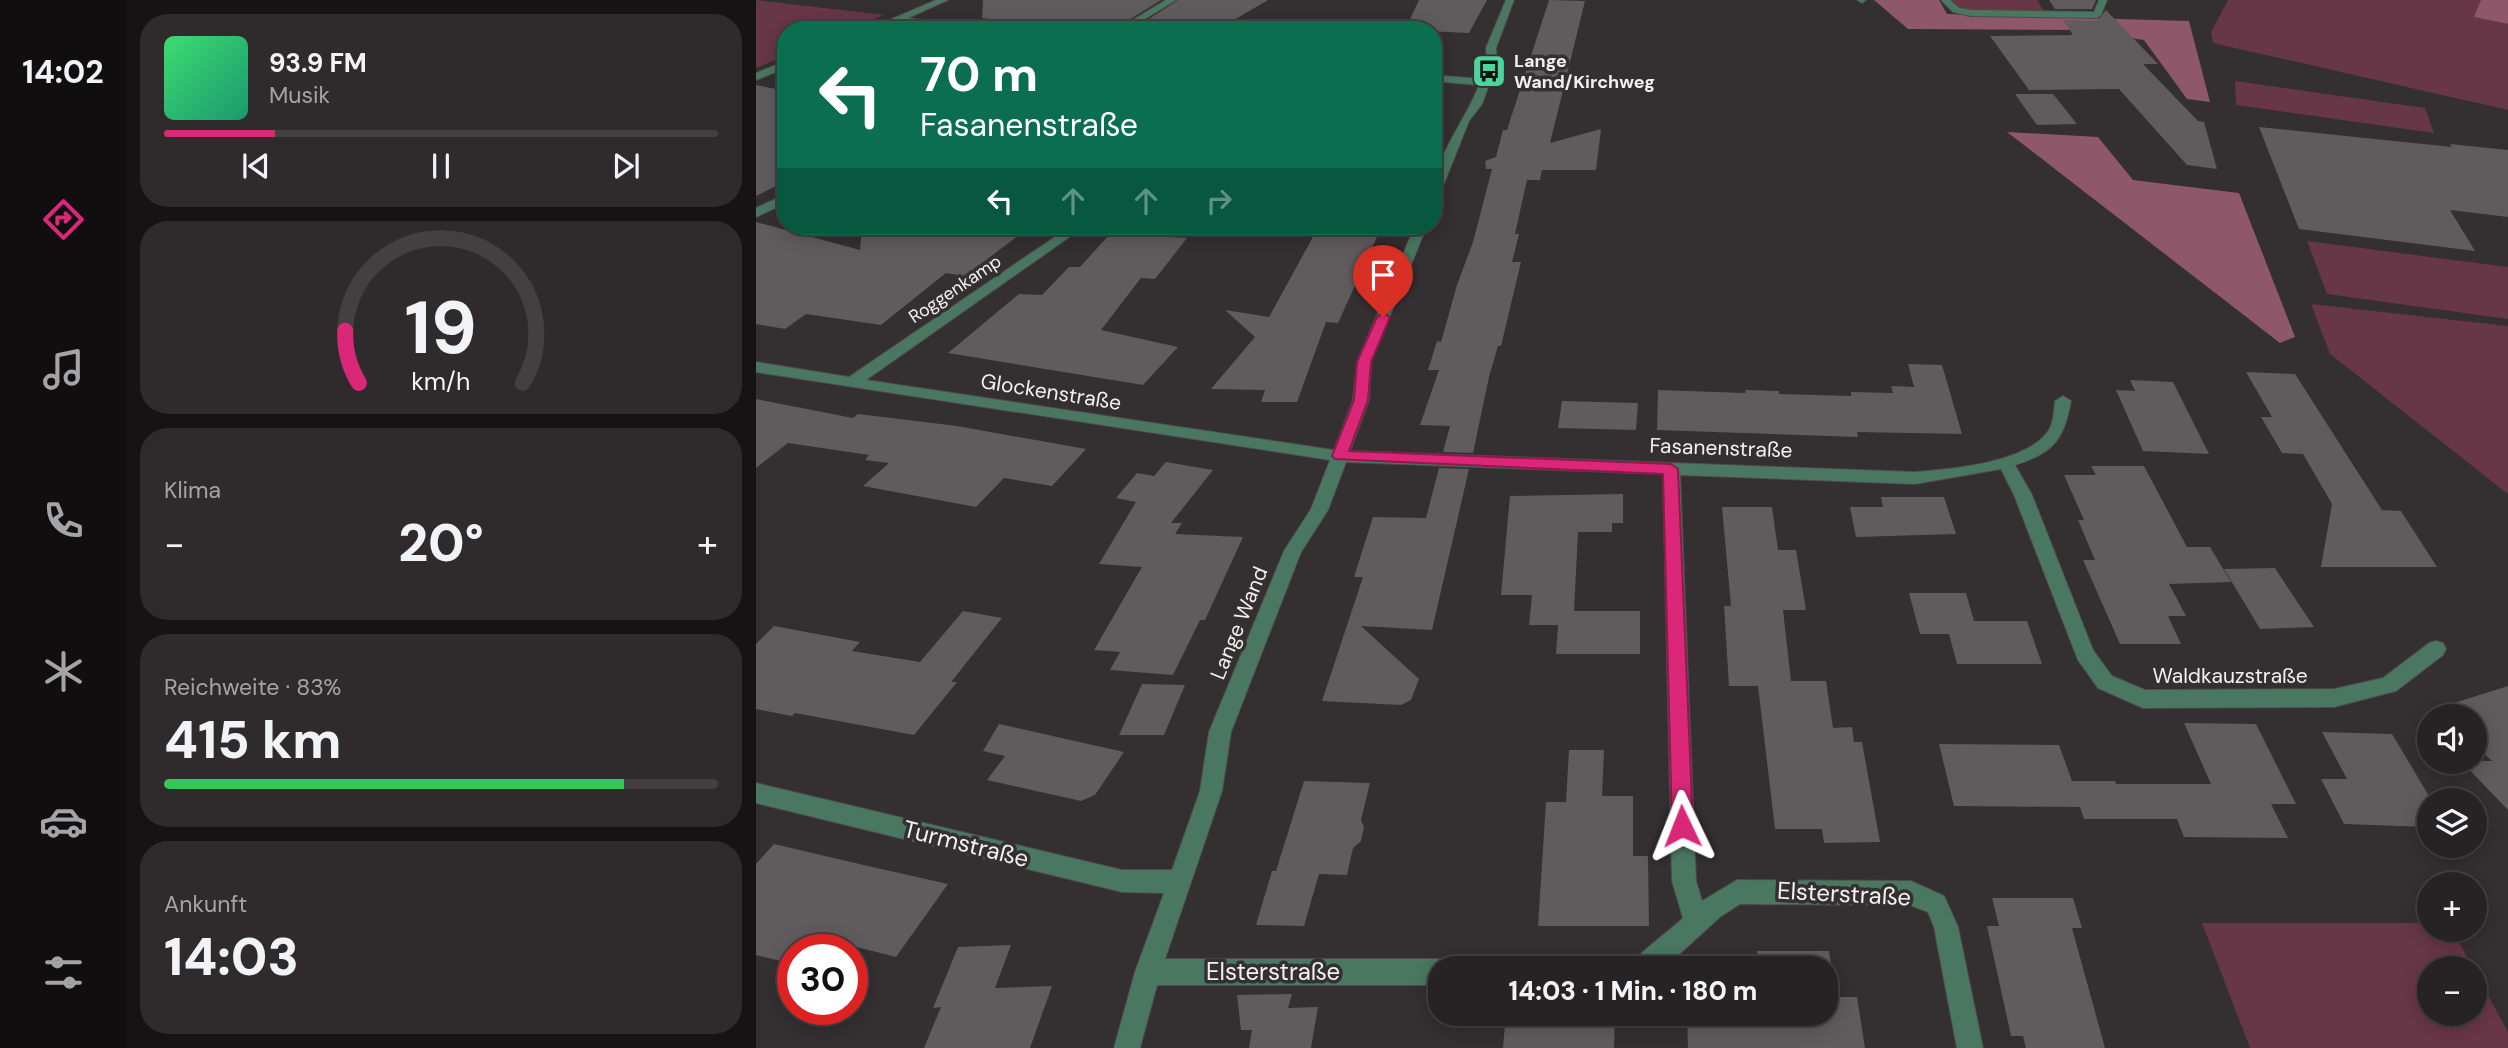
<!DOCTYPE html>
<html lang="de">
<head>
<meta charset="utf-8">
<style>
	:root { --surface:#272324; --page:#2f2b2c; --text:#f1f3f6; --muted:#a4a4a6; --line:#434041; --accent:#db2777 }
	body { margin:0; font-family:"DM Sans",sans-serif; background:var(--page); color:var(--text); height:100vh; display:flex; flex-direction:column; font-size:26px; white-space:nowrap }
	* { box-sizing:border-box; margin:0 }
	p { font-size:23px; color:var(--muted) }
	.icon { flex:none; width:38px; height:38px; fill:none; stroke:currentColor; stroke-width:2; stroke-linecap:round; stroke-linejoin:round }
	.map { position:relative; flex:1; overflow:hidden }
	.sheet { display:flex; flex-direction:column; gap:14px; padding:14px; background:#151314; width:630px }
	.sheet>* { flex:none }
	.top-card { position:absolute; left:21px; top:21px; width:665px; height:214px; border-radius:28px; box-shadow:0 4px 18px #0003,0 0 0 2px var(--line); background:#0b6e4f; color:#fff; overflow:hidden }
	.buttons { position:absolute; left:1661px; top:704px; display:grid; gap:14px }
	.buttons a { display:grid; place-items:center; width:70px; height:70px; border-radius:50%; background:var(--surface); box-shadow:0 4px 18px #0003,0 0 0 2px var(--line); font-size:35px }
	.speed { position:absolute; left:21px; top:934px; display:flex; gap:14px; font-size:35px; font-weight:700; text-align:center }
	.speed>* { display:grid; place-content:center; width:91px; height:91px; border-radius:50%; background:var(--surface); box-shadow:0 4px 18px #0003,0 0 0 2px var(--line); line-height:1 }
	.speed .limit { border:10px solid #d22; background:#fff; color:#111 }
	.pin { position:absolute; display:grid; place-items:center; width:60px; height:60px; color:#fff; margin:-72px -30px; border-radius:50% 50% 50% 0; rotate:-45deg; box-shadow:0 0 7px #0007 }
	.pin .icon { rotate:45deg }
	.me { position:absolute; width:77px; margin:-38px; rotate:358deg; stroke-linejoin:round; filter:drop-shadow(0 0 5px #0008) }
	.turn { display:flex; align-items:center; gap:24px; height:147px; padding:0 28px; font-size:32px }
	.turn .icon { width:91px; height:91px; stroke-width:2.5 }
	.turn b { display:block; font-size:49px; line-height:60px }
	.lanes { display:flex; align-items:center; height:66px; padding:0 28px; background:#0003; justify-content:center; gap:35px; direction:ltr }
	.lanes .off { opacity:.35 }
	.big { font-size:52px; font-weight:800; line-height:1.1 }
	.sheet .tile { flex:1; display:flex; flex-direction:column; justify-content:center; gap:10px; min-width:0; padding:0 24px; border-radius:28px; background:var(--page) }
	.sheet .dial { align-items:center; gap:0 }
	.dial svg { height:182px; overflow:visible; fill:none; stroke:var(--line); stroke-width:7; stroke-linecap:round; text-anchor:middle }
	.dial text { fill:var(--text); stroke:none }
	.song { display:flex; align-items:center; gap:21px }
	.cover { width:84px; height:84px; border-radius:10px; background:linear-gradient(135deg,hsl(140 70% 55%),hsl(160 70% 35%)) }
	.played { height:7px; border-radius:4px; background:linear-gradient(90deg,var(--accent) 20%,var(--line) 20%) }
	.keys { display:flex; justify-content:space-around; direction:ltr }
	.heat { display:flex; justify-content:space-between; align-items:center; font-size:38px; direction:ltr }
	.charge { height:10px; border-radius:5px; background:linear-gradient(90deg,#34c759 83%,var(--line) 0) }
	.trip { position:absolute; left:672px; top:956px; width:410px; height:70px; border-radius:28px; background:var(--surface); box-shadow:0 4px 18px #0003,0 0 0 2px var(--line); font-weight:800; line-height:70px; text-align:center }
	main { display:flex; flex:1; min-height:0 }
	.menu { display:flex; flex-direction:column; width:126px; justify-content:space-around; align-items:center; background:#100e0e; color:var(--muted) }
	.menu .icon { width:49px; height:49px }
	.menu .selected { color:var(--accent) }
	.menu b { font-size:32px; color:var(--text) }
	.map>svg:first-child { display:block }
	.green { fill:#673647 }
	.forest { fill:#8e586a }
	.building { fill:#605b5c }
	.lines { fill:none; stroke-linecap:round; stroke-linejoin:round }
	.street-casing { stroke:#4f4a4b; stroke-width:2 }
	.street { fill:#4a7761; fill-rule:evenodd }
	.route { fill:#db2777; stroke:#8e194d; stroke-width:2 }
	.labels { text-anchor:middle; stroke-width:7; stroke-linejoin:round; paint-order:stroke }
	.far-poi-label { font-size:18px; font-weight:bold; fill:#f3f0f1; stroke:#342f30; text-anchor:start }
	.far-street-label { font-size:18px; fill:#f3f0f1; stroke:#342f30 }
	.street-label { font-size:21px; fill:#f3f0f1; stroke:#342f30 }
	.near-street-label { font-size:24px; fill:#f3f0f1; stroke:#342f30 }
</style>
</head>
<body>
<main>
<nav class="menu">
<b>14:02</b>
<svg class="icon selected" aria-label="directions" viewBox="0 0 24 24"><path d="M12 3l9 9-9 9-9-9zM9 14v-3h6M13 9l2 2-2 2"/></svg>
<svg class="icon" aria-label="music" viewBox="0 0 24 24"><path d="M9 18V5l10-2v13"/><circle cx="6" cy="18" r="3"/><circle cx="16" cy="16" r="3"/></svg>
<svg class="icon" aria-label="phone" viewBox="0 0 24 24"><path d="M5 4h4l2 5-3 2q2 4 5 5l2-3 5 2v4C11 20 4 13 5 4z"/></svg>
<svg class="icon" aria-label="climate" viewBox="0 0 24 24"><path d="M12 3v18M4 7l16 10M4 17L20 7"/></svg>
<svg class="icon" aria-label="car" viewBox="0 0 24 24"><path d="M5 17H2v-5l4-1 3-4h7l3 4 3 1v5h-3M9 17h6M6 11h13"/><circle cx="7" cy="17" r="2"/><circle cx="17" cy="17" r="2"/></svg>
<svg class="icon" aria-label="filters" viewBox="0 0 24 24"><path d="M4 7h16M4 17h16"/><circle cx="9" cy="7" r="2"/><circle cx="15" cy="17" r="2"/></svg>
</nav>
<section class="sheet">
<div class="tile">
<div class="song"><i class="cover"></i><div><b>93.9 FM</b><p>Musik</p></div></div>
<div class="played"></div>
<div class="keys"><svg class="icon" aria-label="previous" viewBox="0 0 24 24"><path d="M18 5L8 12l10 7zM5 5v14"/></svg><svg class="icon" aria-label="pause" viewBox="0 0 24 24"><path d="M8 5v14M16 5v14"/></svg><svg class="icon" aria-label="next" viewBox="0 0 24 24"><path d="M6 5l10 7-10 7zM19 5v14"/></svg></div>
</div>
<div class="tile dial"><svg viewBox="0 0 100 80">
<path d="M14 69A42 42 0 1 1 86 69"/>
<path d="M14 69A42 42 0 0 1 8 46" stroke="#db2777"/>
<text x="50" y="56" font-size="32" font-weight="700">19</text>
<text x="50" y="72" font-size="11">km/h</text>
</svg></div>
<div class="tile"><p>Klima</p>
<div class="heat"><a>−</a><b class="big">20°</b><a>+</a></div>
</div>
<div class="tile"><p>Reichweite · 83%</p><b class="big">415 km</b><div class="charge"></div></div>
<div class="tile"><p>Ankunft</p><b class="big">14:03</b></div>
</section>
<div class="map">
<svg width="1752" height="1048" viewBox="0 0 1752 1048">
	<rect width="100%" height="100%" fill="#342f30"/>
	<!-- green -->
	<g class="green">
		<polygon points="0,0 128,15 92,30 30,30 30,56 0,68"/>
		<polygon points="1189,0 1281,0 1290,14 1200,10"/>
		<polygon points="1472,0 1725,0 1719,17 1752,24 1752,110 1457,43 1455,32"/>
		<polygon points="1479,81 1669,108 1678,133 1480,105"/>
		<polygon points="1551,241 1752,267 1752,319 1571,294"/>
		<polygon points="1555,304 1752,326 1752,494 1574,354"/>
		<polygon points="1446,923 1673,923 1673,929 1696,929 1717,968 1673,968 1673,1013 1718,1013 1719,971 1752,1032 1752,1048 1494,1048"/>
	</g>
	<!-- forest -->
	<g class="forest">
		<polygon points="1118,0 1183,0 1191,14 1433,21 1454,102 1431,99 1388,40 1318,30 1152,29"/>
		<polygon points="1725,0 1752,0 1752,24 1718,17"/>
		<polygon points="1251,132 1342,137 1377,180 1483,193 1539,337 1524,343"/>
	</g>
	<!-- building -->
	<g class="building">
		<polygon points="227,0 405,0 357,30 311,30 226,18"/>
		<polygon points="422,0 512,0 461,30 376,30"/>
		<polygon points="663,0 731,0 713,33 649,30"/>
		<polygon points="793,0 829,1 794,143 845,129 840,170 786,170 784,180 771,180 759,234 763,234 756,262 765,262 745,346 742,346 733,377 717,453 687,452 694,426 664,425 683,370 672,370 681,341 685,342 701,285 717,242 736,169 730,169 729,161 740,157 747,130 751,130"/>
		<polygon points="1293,0 1340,0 1336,9 1299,9"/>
		<polygon points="1350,10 1402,64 1387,64 1442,121 1448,122 1461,169 1431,165 1363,89 1273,90 1234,36 1317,35 1307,20 1341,21"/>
		<polygon points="0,85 30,91 30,181 0,196"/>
		<polygon points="1259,94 1297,94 1321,124 1281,125"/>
		<polygon points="1503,127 1696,147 1694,144 1752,150 1752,217 1694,210 1719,251 1543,229"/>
		<polygon points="0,222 104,250 106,226 275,226 209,276 190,273 125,325 50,314 29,329 0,324"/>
		<polygon points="563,226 626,226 582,323 570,322 541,402 505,402 509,390 455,389 499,337 469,310 513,317"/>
		<polygon points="354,234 431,238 399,279 385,278 345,330 422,347 387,385 192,353 263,294 286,295 313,267 324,267"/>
		<polygon points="1152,364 1186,365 1206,434 1101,432 1102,437 901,430 902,390 989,393 990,390 1023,391 1023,394 1095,396 1095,392 1137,393 1135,386 1158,387"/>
		<polygon points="1490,372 1539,374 1626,510 1645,511 1681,567 1565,567 1576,504 1547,454 1526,453 1505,417 1516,417"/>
		<polygon points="1374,380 1417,382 1453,454 1387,451 1360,390 1379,391"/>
		<polygon points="0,399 97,418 102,414 201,426 330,449 296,486 248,478 220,507 107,486 133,463 109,460 113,455 32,443 0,468"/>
		<polygon points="806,401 882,403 880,430 802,428"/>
		<polygon points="410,462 457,470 415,523 426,523 419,534 487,537 449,620 444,620 417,675 354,670 364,652 338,650 386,567 343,564 380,502 360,498 381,473 398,476"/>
		<polygon points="1335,466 1388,466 1431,547 1454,547 1475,582 1413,584 1430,616 1412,616 1425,644 1364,644 1327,560 1339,560 1322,520 1328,520 1308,475 1340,475"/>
		<polygon points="683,468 713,469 676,630 605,626 663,679 655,700 645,705 566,701 607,577 598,577 617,517 670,518"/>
		<polygon points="867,494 867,523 856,523 856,532 822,532 818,611 884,611 884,654 800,654 802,625 773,625 776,595 745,595 754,496"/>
		<polygon points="1125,497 1188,497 1200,534 1100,537 1094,507 1127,507"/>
		<polygon points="966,507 1016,507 1022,550 1040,550 1050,610 1027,610 1035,681 1070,681 1077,728 1096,727 1098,742 1106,742 1124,842 1068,843 1066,829 1019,829 1002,686 973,686 968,606 975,606"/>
		<polygon points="1519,568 1534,591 1558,627 1504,629 1468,569"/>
		<polygon points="1153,593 1210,593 1218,621 1271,621 1286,664 1201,664 1193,634 1164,634"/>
		<polygon points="207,611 246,618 195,682 201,682 158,735 39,713 36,716 0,709 0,644 18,626 104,642 96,651 164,662"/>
		<polygon points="386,684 429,685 408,735 363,735"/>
		<polygon points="1752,686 1752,810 1705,761 1736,761 1718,744 1718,716 1690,716 1682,708"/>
		<polygon points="1428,723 1500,724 1540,804 1515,804 1532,838 1428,837 1421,819 1328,819 1324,807 1198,806 1183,744 1303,745 1316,781 1359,781 1360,784 1455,784"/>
		<polygon points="243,724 368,752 339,795 325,801 231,780 249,756 227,751"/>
		<polygon points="1566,732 1636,734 1673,796 1673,827 1588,824 1565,779 1591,779"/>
		<polygon points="813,750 848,750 846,796 877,796 877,856 892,856 893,926 782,926 790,802 810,802"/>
		<polygon points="548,781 614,783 605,820 608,827 605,841 597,848 591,875 563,874 548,926 500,925 516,871 520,871"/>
		<polygon points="18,844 112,866 192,884 140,957 61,937 51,950 37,950 37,964 0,955 0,864"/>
		<polygon points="1236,898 1317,898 1326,928 1316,928 1349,1048 1270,1048 1267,1036 1255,1036 1231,926 1243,926"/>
		<polygon points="255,945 239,988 296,986 274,1048 168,1048 185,1007 177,1008 202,947"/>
		<polygon points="1001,951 1073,951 1080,997 1101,997 1109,1048 932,1048 931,1013 1069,1013 1069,968 1003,968"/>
		<polygon points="536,994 532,1008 562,1007 555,1048 493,1048 496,1030 485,1030 481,995"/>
		<polygon points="750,1013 859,1013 858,1048 747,1048"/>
	</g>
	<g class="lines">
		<!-- street casing -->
		<g class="street-casing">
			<g id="street">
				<polygon points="180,0 192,0 152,18 234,30 206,30 142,22 123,30 110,30"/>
				<polygon points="410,0 420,0 371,30 360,30"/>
				<path d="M750,0h8l-18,48 1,15 -15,41 -13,17 -30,75 -6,4c0,-44 32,-77 46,-115l-46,-4v-6l48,4 6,-16 -1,-15z"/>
				<polygon points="1101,0 1110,0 1106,3"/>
				<polygon points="1185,0 1194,0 1203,8 1215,10 1338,12 1343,0 1351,0 1345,15 1341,18 1215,16 1197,12"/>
				<polygon points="30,61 30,68 0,80 0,73"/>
				<polygon points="30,194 30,203 0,217 0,208"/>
				<path d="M315,226h14l-219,154 468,70 19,-50 4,-38 58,-136h12l-56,136 -2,38 -19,51 565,21c36,-3 116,-9 135,-44 4,-8 4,-19 5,-27l8,-5 8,5c-7,38 -17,52 -56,64l17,30 61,155 19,26 33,14 189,-1 49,-11 46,-35 7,-2 7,2 3,6 -3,6 -47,36 -62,16 -191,1 -7,-3 -38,-17 -20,-28 -64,-165 -13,-26 -86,15 -235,-9 16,406 6,20 35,-21 174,1 33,15 14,31 25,121h-26l-23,-121 -6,-15 -18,-7 -170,-1 -20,13 -56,51h-35c5,-12 42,-38 54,-50l-11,-37 -9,-407 -317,-12 -18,48 -27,42 -70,180 -9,59 -57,168h275l9,4 2,5h-11v17h-283l-17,63h-26l21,-76 29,-79 -42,-1 -366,-89v-20l366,87h50l28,-79 9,-59 75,-181 27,-42 19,-49 -574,-88v-10l93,15z"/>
			</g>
		</g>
		<!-- street -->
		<use href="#street" class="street"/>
	</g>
	<!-- route -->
	<polygon class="route" points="627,313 634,317 615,362 612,400 593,451 915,464 922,469 937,826 934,833 926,836 919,833 916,826 907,474 579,459 576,456 598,400 601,362 621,317"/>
	<!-- icons -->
	<defs>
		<g id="bus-square" transform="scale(1.75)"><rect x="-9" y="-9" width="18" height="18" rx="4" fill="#4bd49c" stroke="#342f30"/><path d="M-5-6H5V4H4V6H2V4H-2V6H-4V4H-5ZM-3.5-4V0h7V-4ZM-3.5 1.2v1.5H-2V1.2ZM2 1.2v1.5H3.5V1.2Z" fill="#111"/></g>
	</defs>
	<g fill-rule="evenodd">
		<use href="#bus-square" x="733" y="71"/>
	</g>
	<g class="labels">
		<!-- far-poi labels -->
		<g class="far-poi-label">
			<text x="758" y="67">Lange<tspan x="758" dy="21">Wand/Kirchweg</tspan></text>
		</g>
		<!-- far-street labels -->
		<g class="far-street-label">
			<text transform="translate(199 289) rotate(-34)" y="6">Roggenkamp</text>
		</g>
		<!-- street labels -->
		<g class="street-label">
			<text transform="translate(295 392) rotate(9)" y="7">Glockenstraße</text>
			<text transform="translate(965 448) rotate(2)" y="7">Fasanenstraße</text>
			<text transform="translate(483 623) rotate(-68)" y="7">Lange Wand</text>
			<text x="1474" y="683">Waldkauzstraße</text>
		</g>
		<!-- near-street labels -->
		<g class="near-street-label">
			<text transform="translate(210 844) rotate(14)" y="8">Turmstraße</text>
			<text transform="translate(1088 894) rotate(3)" y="8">Elsterstraße</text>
			<text x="517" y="980">Elsterstraße</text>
		</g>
	</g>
</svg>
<div class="buttons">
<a><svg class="icon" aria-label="sound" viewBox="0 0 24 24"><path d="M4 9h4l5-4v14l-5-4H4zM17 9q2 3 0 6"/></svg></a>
<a><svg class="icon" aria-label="layers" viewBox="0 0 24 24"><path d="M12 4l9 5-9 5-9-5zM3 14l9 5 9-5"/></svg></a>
<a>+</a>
<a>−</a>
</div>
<div class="speed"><div class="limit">30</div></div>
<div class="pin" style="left:627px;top:317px;background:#d93025"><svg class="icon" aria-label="arrive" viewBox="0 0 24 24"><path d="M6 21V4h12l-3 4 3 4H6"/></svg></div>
<svg class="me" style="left:926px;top:826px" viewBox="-20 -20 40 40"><path d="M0-17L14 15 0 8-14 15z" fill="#db2777" stroke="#fff" stroke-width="4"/></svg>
<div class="trip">14:03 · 1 Min. · 180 m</div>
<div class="top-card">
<div class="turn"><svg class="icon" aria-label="left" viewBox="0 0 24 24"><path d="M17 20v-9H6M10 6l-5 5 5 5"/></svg><div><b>70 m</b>Fasanenstraße</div></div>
<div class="lanes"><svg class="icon" aria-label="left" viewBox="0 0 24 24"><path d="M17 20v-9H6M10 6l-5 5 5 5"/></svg><svg class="icon off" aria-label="ahead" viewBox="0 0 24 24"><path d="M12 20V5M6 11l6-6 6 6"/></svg><svg class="icon off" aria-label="ahead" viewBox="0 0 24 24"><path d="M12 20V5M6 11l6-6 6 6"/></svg><svg class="icon off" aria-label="right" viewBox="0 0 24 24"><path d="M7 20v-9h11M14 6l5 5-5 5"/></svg></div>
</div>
</div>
</main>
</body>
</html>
